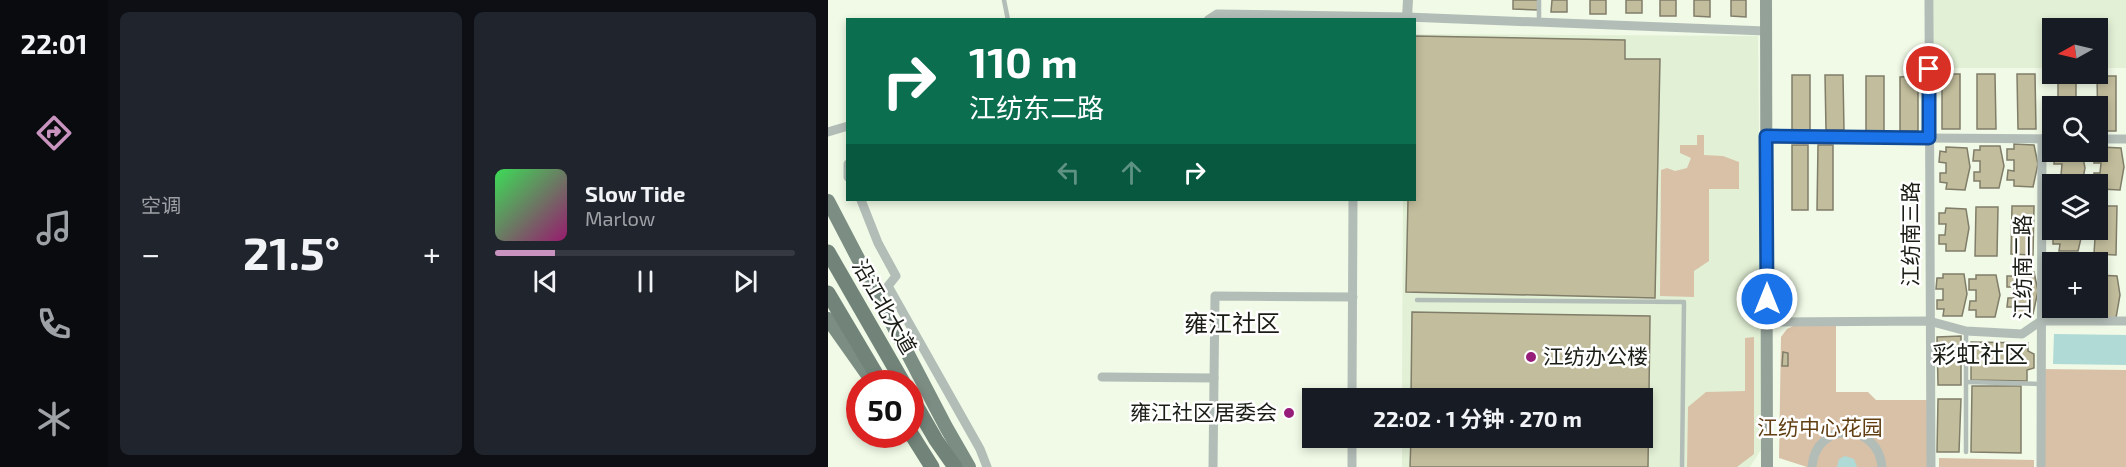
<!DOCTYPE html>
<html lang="zh">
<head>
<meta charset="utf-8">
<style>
	:root { --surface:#171b24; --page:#20242c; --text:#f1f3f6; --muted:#9ea1a6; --line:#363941; --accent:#c893be }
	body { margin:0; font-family:"Exo 2","Noto Sans SC",sans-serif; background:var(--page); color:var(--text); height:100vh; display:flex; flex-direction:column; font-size:22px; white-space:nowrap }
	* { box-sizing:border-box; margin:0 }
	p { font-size:20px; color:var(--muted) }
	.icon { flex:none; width:33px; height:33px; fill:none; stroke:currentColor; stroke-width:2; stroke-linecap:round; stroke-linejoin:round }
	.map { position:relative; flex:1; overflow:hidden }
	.panel { display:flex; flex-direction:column; gap:12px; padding:12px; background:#0d0f14; width:720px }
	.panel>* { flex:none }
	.top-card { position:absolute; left:18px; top:18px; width:570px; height:183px; border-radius:0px; box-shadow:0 3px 9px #0003; background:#0b6e4f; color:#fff; overflow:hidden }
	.needle { width:39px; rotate:262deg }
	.buttons { position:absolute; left:1214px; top:18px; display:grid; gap:12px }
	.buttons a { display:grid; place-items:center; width:66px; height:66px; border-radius:0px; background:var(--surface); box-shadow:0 3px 9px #0003; font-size:30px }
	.speed { position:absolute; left:18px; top:370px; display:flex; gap:12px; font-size:30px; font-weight:700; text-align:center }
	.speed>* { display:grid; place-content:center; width:78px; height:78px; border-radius:50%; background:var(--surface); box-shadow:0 3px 9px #0003; line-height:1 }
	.speed .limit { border:9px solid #d22; background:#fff; color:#111 }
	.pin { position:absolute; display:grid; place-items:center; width:51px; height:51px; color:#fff; margin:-26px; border:3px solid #fff; border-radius:50%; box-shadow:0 2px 6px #0007 }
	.me { position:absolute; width:66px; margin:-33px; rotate:0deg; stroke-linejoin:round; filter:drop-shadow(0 0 4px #0008) }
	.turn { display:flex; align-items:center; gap:21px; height:126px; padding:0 24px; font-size:27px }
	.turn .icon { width:78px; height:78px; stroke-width:2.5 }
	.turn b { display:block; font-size:42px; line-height:51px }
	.lanes { display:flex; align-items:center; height:57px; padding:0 24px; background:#0003; justify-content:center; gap:30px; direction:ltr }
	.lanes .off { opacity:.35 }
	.big { font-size:45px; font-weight:700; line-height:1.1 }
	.panel .widget { flex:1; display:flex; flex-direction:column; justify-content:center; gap:9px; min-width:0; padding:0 21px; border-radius:9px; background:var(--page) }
	.song { display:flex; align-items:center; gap:18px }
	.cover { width:72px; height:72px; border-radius:9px; background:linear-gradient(135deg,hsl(130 70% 55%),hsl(320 70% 35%)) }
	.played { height:6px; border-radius:3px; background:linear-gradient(90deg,var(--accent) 20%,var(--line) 20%) }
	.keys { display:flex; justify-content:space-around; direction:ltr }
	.heat { display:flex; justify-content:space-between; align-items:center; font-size:33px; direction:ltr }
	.panel .tiles { flex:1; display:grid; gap:12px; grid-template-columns:repeat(2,1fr) }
	.trip { position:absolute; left:474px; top:388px; width:351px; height:60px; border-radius:0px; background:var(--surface); box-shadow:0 3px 9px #0003; font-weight:700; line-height:60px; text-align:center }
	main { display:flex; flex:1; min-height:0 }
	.tabs { display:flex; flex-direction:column; width:108px; justify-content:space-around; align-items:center; background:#090b0e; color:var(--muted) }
	.tabs .icon { width:42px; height:42px }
	.tabs .on { color:var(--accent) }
	.tabs b { font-size:27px; color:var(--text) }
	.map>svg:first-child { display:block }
	.built { fill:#e2f0d5 }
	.green { fill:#d9c1a8 }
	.water { fill:#afdad6 }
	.building { fill:#c2bd9c; stroke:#807d69; stroke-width:1.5 }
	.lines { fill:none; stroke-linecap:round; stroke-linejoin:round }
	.service { stroke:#b3bdb7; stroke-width:4.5 }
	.minor { stroke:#b3bdb7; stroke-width:9 }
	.tertiary { stroke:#b3bdb7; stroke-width:10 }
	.secondary { stroke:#93a199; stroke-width:12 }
	.primary { stroke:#7c8d83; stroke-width:14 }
	.trunk { stroke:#72847a; stroke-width:15 }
	.route-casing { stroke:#114b97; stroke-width:15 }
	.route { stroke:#1a73e8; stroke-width:10 }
	.poi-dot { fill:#961e7a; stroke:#fff; stroke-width:2 }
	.labels { text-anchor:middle; stroke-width:5; stroke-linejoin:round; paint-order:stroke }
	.street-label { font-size:21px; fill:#191d15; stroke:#fff }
	.poi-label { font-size:21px; fill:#191d15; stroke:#fff; text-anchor:start }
	.park-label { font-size:21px; fill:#613f13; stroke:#fff }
	.quarter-label { font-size:24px; fill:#191d15; stroke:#fff }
</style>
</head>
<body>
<main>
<nav class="tabs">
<b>22:01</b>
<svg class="icon on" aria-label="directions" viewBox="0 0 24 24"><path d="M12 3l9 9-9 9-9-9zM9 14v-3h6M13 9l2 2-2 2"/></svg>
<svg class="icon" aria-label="music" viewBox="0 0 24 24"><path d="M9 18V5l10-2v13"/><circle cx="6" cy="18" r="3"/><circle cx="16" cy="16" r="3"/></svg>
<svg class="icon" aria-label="phone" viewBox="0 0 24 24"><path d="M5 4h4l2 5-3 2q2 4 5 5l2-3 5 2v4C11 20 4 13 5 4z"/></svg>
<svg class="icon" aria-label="climate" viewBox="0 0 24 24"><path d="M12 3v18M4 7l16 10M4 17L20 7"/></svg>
</nav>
<section class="panel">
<div class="tiles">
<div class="widget"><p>空调</p>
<div class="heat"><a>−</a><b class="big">21.5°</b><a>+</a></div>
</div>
<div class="widget">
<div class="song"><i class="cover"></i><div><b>Slow Tide</b><p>Marlow</p></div></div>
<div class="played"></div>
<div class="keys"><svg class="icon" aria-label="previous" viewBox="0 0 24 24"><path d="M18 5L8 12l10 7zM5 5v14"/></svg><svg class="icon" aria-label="pause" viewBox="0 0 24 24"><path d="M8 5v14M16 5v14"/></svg><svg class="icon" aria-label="next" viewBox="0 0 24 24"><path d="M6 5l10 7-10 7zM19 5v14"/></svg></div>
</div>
</div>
</section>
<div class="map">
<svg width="1298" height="467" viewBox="0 0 1298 467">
	<rect width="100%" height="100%" fill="#f0fae6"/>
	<!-- built -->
	<g class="built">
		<polygon points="1106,0 1298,0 1298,68 1269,68 1269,28 1224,28 1224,68 1106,68"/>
		<polygon points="587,34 930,36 934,448 922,467 574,467 574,438 814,438 814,399 574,399 575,200 586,200"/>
	</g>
	<!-- green -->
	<g class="green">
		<polygon points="869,135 876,135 876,155 895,156 911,162 911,189 881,189 881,261 866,271 866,297 832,296 833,170 839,168 847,171 859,168 863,158 852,153 852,145 869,145"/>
		<polygon points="965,326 1008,326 1008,392 1040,392 1048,400 1101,400 1101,467 979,467 951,458 953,337 959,329"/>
		<polygon points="926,337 926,454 909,467 859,467 860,407 878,392 917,391 917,338"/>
		<polygon points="1214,369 1298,370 1298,467 1214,467"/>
		<polygon points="1111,458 1206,460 1206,467 1111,467"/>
	</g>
	<!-- water -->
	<g class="water">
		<polygon points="1226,334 1298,335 1298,365 1225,364"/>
		<polygon points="1017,456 1026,459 1029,467 1009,467 1011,459"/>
	</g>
	<!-- building -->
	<g class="building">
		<polygon points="685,0 710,0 710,10 685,9"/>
		<polygon points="724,0 739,0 739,12 723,12"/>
		<rect x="762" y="0" width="16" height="14"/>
		<rect x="798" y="0" width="16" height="13"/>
		<rect x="832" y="0" width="16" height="16"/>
		<polygon points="866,0 882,0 882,17 866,16"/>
		<polygon points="903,0 918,0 918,17 903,16"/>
		<polygon points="586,36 797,40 797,59 832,59 827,298 578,292 580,200 586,200"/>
		<rect x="1114" y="74" width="18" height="55"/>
		<polygon points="1149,74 1167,74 1168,129 1149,129"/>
		<polygon points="1189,74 1207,74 1208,129 1190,129"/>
		<rect x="964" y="75" width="18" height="55"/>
		<polygon points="997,75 1015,75 1016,130 998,130"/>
		<rect x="1230" y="75" width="18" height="31"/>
		<rect x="1038" y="76" width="18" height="55"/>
		<polygon points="1090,76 1090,131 1072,131 1072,77"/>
		<polygon points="1269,76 1288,76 1288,131 1270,131"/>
		<polygon points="1186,144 1206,145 1210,164 1205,187 1186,186 1186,180 1179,180 1180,170 1186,171 1186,160 1179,160 1179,149 1186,149"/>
		<rect x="964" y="145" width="16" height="65"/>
		<polygon points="990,145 1005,145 1005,210 989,210"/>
		<polygon points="1152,146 1172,146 1176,166 1171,188 1152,188 1152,181 1146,181 1146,172 1152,172 1152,161 1145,161 1146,150 1152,150"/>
		<polygon points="1118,147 1139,148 1142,167 1137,190 1118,189 1119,183 1112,182 1112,173 1118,173 1118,163 1111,162 1112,151 1118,152"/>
		<polygon points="1272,147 1293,148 1296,167 1292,190 1273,189 1273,183 1266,182 1266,173 1272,173 1273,163 1266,163 1266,152 1272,152"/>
		<polygon points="1233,152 1254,152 1257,168 1254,184 1227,184 1227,175 1233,175 1234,164 1226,164 1227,153"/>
		<polygon points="1184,206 1206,206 1205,255 1183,254"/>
		<polygon points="1269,206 1289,206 1288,255 1266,254"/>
		<polygon points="1148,207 1170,207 1169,256 1147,256"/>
		<polygon points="1118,208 1138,209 1141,228 1137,251 1118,251 1118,244 1111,244 1111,235 1117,235 1118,224 1111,224 1111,213 1117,213"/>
		<polygon points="1231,230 1255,230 1250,251 1231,251 1232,244 1225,244 1225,235 1231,235"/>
		<polygon points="1186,271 1206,272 1210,291 1205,314 1186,314 1186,307 1179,307 1180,298 1186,298 1186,287 1179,287 1179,276 1186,276"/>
		<polygon points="1115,274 1136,274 1139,294 1134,316 1115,316 1116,309 1109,309 1109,300 1115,300 1115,289 1108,289 1109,278 1115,278"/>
		<polygon points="1148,275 1168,275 1172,295 1167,317 1148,317 1148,310 1141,310 1142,301 1148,301 1148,290 1141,290 1141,279 1148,279"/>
		<polygon points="1269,275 1289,276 1292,295 1288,318 1268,317 1269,311 1262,310 1262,308 1269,308"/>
		<polygon points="1223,300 1224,308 1251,308 1249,317 1230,316 1230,309 1223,309"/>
		<polygon points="584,312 822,316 820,467 582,467 583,438 814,438 814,399 583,399"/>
		<polygon points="1133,336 1133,385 1110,385 1109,337"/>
		<polygon points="1143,342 1200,343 1200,351 1206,354 1206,368 1199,370 1199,381 1143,380"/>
		<polygon points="955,352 960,353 960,366 954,366"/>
		<polygon points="1144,386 1193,386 1193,453 1143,452"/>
		<polygon points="1110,399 1133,399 1131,452 1109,452"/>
	</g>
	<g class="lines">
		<!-- service -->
		<g class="service">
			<polyline points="176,0 180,20"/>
			<polyline points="711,22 711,0"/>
			<polyline points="589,300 856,302 854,467"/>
			<polyline points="1138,382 1213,384"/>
			<polyline points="1138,452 1138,331"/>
		</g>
		<!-- minor -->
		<g class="minor">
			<polyline points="1101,0 1103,467"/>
			<polyline points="380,20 389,14 579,17 937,31"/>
			<polyline points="0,132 20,126"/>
			<polyline points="938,137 1224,139"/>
			<polyline points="1269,139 1298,139"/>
			<polyline points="20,164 20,177"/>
			<polyline points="33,200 50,243 68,276 60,286 152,449 159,467"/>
			<polyline points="939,322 1101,321 1138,331 1194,334 1213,321 1298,321"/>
			<polyline points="274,377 386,378 387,296 525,297"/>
			<polyline points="524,399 525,200"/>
			<polyline points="385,467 386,378"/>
			<polyline points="524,467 524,438"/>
			<path d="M984,467c3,-46 66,-46 70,0"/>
			<polyline points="1213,467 1214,139"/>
		</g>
		<!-- tertiary -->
		<polyline class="tertiary" points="579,17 580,0"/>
		<!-- secondary -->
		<polyline class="secondary" points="938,0 939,467"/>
		<!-- primary -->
		<g class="primary">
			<polyline points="0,201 118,427 141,467"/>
			<polyline points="0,319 46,384"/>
		</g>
		<!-- trunk -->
		<g class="trunk">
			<polyline points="0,252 76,384"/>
			<polyline points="0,293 54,384"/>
			<polyline points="82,395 108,440 127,467"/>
			<polyline points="82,432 104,467"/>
		</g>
	</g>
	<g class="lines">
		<!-- route casing -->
		<g class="route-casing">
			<polyline id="route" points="939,299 938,136 1101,138 1101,69"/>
		</g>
		<!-- route -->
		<use href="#route" class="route"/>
	</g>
	<!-- markers -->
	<g class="poi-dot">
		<circle cx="703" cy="357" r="6"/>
		<circle cx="461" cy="413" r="6"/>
	</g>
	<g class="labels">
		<!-- street labels -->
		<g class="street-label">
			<text transform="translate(1083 234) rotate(-90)" y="7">江纺南三路</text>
			<text transform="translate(1195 267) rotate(-90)" y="7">江纺南二路</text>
			<text transform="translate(56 307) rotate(60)" y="7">沿江北大道</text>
		</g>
		<!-- poi labels -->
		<g class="poi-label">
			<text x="715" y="364">江纺办公楼</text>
			<text x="449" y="420" text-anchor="end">雍江社区居委会</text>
		</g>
		<!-- park labels -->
		<g class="park-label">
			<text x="992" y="435">江纺中心花园</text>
		</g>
		<!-- quarter labels -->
		<g class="quarter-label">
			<text x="404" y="332">雍江社区</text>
			<text x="1152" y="363">彩虹社区</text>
		</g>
	</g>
</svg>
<div class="buttons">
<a><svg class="needle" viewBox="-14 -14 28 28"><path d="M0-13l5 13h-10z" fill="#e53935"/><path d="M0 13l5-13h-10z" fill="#9ea1a6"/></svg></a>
<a><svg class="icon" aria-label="search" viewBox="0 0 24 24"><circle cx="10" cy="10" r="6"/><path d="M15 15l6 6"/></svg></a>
<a><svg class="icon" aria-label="layers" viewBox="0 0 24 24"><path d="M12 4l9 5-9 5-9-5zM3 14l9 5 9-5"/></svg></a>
<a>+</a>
</div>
<div class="speed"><div class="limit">50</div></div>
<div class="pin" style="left:1101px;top:69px;background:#d93025"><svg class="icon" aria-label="arrive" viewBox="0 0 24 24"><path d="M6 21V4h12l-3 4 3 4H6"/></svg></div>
<svg class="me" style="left:939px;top:299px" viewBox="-20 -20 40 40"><circle r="17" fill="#1a73e8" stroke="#fff" stroke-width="3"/><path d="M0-11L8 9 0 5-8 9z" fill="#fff"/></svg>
<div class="trip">22:02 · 1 分钟 · 270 m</div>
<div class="top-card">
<div class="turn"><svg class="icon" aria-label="right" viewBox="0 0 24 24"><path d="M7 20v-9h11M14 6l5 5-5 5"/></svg><div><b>110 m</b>江纺东二路</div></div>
<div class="lanes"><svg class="icon off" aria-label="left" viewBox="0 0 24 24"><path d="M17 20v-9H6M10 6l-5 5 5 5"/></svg><svg class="icon off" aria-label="ahead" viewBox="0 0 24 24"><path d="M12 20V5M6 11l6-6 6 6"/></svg><svg class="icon" aria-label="right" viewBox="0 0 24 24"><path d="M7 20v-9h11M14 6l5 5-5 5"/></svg></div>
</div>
</div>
</main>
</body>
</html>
